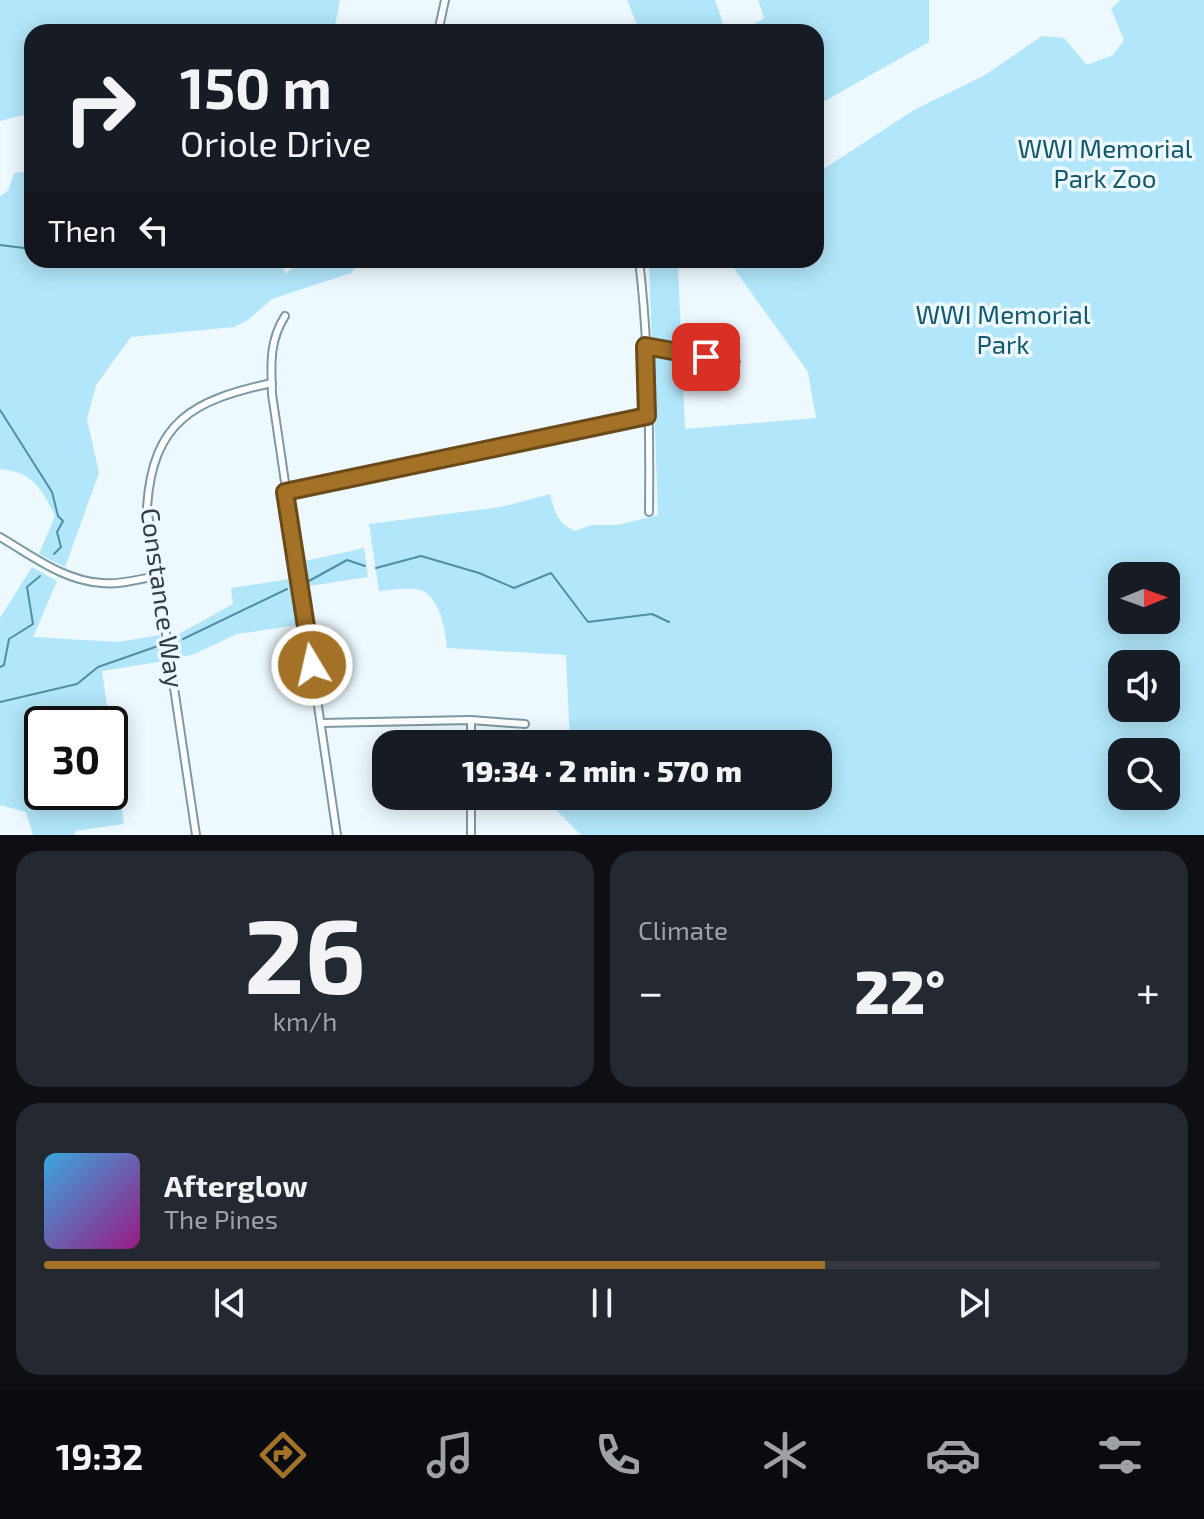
<!DOCTYPE html>
<html lang="en">
<head>
<meta charset="utf-8">
<style>
	:root { --surface:#171b24; --page:#242831; --text:#f1f3f6; --muted:#9ea1a6; --line:#363941; --accent:#a37227 }
	body { margin:0; font-family:"Exo 2",sans-serif; background:var(--page); color:var(--text); height:100vh; display:flex; flex-direction:column; font-size:30px; white-space:nowrap }
	* { box-sizing:border-box; margin:0 }
	p { font-size:26px; color:var(--muted) }
	.icon { flex:none; width:44px; height:44px; fill:none; stroke:currentColor; stroke-width:2; stroke-linecap:round; stroke-linejoin:round }
	.map { position:relative; height:835px; overflow:hidden }
	.sheet { display:flex; flex-direction:column; gap:16px; padding:16px; background:#0d0f14; flex:1 }
	.sheet>* { flex:none }
	.guide { position:absolute; left:24px; top:24px; width:800px; height:244px; border-radius:24px; box-shadow:0 4px 20px #0003; background:#171b24; color:var(--text); overflow:hidden }
	.needle { width:52px; rotate:89deg }
	.tools { position:absolute; left:1108px; top:562px; display:grid; gap:16px }
	.tools a { display:grid; place-items:center; width:72px; height:72px; border-radius:16px; background:var(--surface); box-shadow:0 4px 20px #0003; font-size:40px }
	.speed { position:absolute; left:24px; top:706px; display:flex; gap:16px; font-size:40px; font-weight:700; text-align:center }
	.speed>* { display:grid; place-content:center; width:104px; height:104px; border-radius:50%; background:var(--surface); box-shadow:0 4px 20px #0003; line-height:1 }
	.speed .limit { border:4px solid #111; border-radius:12px; background:#fff; color:#111 }
	.pin { position:absolute; display:grid; place-items:center; width:68px; height:68px; color:#fff; margin:-34px; border-radius:16px; box-shadow:0 4px 12px #0006 }
	.me { position:absolute; width:88px; margin:-44px; rotate:351deg; stroke-linejoin:round; filter:drop-shadow(0 0 6px #0008) }
	.turn { display:flex; align-items:center; gap:28px; height:168px; padding:0 24px; font-size:36px }
	.turn .icon { width:104px; height:104px; stroke-width:2.5 }
	.turn b { display:block; font-size:56px; line-height:68px }
	.then { display:flex; align-items:center; height:76px; padding:0 24px; background:#0003; gap:16px; font-size:30px }
	.big { font-size:60px; font-weight:800; line-height:1.1 }
	.sheet .widget { flex:1; display:flex; flex-direction:column; justify-content:center; gap:12px; min-width:0; padding:0 28px; border-radius:24px; background:var(--page) }
	.sheet .dial { align-items:center; gap:0 }
	.dial b { font-size:104px; line-height:1 }
	.song { display:flex; align-items:center; gap:24px }
	.cover { width:96px; height:96px; border-radius:12px; background:linear-gradient(135deg,hsl(200 70% 55%),hsl(310 70% 35%)) }
	.played { height:8px; border-radius:4px; background:linear-gradient(90deg,var(--accent) 70%,var(--line) 70%) }
	.keys { display:flex; justify-content:space-around; direction:ltr }
	.heat { display:flex; justify-content:space-between; align-items:center; font-size:44px; direction:ltr }
	.sheet .tiles { flex:1; display:grid; gap:16px; grid-template-columns:1fr 1fr }
	.widget:last-child { grid-column:span 2 }
	.trip { position:absolute; left:372px; top:730px; width:460px; height:80px; border-radius:24px; background:var(--surface); box-shadow:0 4px 20px #0003; font-weight:800; line-height:80px; text-align:center }
	.tab-bar { display:flex; height:128px; justify-content:space-around; align-items:center; background:#090b0e; color:var(--muted) }
	.tab-bar .icon { width:56px; height:56px }
	.tab-bar .selected { color:var(--accent) }
	.tab-bar b { font-size:36px; color:var(--text) }
	.map>svg:first-child { display:block }
	.green { fill:#b2e6fa; fill-rule:evenodd }
	.lines { fill:none; stroke-linecap:round; stroke-linejoin:round }
	.stream { stroke:#508ea5; stroke-width:2 }
	.minor-casing { stroke:#7c99a4; stroke-width:10 }
	.minor { stroke:#fff; stroke-width:6 }
	.route-casing { stroke:#6a4a19; stroke-width:20 }
	.route { stroke:#a37227; stroke-width:14 }
	.labels { text-anchor:middle; stroke-width:7; stroke-linejoin:round; paint-order:stroke }
	.park-label { font-size:26px; fill:#15596e; stroke:#edf9fe }
	.street-label { font-size:26px; fill:#323e43; stroke:#edf9fe }
</style>
</head>
<body>
<div class="map">
<svg width="1204" height="835" viewBox="0 0 1204 835">
	<rect width="100%" height="100%" fill="#edf9fe"/>
	<!-- green -->
	<g class="green">
		<polygon points="0,0 340,0 334,32 32,32 32,113 0,121"/>
		<polygon points="627,0 715,0 726,32 640,32"/>
		<polygon points="758,0 929,0 929,42 816,106 816,32 740,32 764,18"/>
		<path d="M1120,0h84v835h-623l-25,-25 7,-14h255v-52h-248l-4,-89 -119,-7c-1,-16 -7,-49 -24,-57 -13,-5 -31,-1 -44,0l-10,-67 132,-17 49,-13c5,18 7,29 25,37l17,-6h26l40,-10 -9,-255h40l-11,7 7,162 131,-11 -8,-46 -80,-112h88v-86l98,-64 71,-35 57,-39 22,2 23,27 26,-10 11,-15 -13,-31zM1122,576h44v44h-44zM1122,664h44v44h-44zM1122,752h44v44h-44z"/>
		<path d="M32,171v89h248l5,14 20,-14h47l8,3 -9,10 -79,26 -24,21 -14,7 -103,10 -35,48 -9,34 12,54 -34,94 -26,-13 16,-38c-13,-27 -22,-44 -55,-47v-273l8,-5 6,-18z"/>
		<polygon points="364,548 368,577 309,586 305,561"/>
		<path d="M32,567l25,14 -24,56 85,5 42,-7 4,26 -62,10 22,153 -49,7v4h-42l-7,-23 -26,-7v-187zM42,724h68v68h-68z"/>
		<polygon points="290,579 297,625 237,634 192,655 178,657 175,636 233,604 231,588"/>
	</g>
	<g class="lines">
		<!-- stream -->
		<g class="stream">
			<polyline points="0,245 32,249"/>
			<polyline points="0,410 52,492 58,516 63,521 57,532 61,547 54,554"/>
			<polyline points="376,568 421,556 479,573 514,588 551,573 588,622 652,614 669,622"/>
			<polyline points="309,581 347,560 365,566"/>
			<polyline points="183,639 287,589"/>
			<polyline points="0,667 4,665 9,639 33,624 27,587 40,576"/>
			<polyline points="0,702 77,684 98,667 158,646"/>
		</g>
		<!-- minor casing -->
		<g class="minor-casing">
			<g id="minor">
				<polyline points="438,32 445,0"/>
				<path d="M639,260c10,82 11,169 10,252"/>
				<path d="M285,316c-16,25 -14,49 -13,78l65,441"/>
				<polyline points="645,346 736,362"/>
				<polyline points="285,492 647,416"/>
				<path d="M0,537c31,18 64,44 102,46 18,2 37,-4 55,-7"/>
				<polyline points="321,723 471,720 525,724"/>
				<polyline points="471,744 471,720"/>
				<polyline points="471,796 471,835"/>
				<path d="M196,835l-49,-328c6,-86 46,-107 125,-124"/>
			</g>
		</g>
		<!-- minor -->
		<use href="#minor" class="minor"/>
	</g>
	<g class="lines">
		<!-- route casing -->
		<g class="route-casing">
			<polyline id="route" points="312,665 285,492 647,416 645,346 706,357"/>
		</g>
		<!-- route -->
		<use href="#route" class="route"/>
	</g>
	<g class="labels">
		<!-- park labels -->
		<g class="park-label">
			<text x="1105" y="158">WWI Memorial<tspan x="1105" dy="30">Park Zoo</tspan></text>
			<text x="1003" y="324">WWI Memorial<tspan x="1003" dy="30">Park</tspan></text>
		</g>
		<!-- street labels -->
		<g class="street-label">
			<text transform="translate(162 598) rotate(82)" y="9">Constance Way</text>
		</g>
	</g>
</svg>
<div class="tools">
<a><svg class="needle" viewBox="-14 -14 28 28"><path d="M0-13l5 13h-10z" fill="#e53935"/><path d="M0 13l5-13h-10z" fill="#9ea1a6"/></svg></a>
<a><svg class="icon" aria-label="sound" viewBox="0 0 24 24"><path d="M4 9h4l5-4v14l-5-4H4zM17 9q2 3 0 6"/></svg></a>
<a><svg class="icon" aria-label="search" viewBox="0 0 24 24"><circle cx="10" cy="10" r="6"/><path d="M15 15l6 6"/></svg></a>
</div>
<div class="speed"><div class="limit">30</div></div>
<div class="pin" style="left:706px;top:357px;background:#d93025"><svg class="icon" aria-label="arrive" viewBox="0 0 24 24"><path d="M6 21V4h12l-3 4 3 4H6"/></svg></div>
<svg class="me" style="left:312px;top:665px" viewBox="-20 -20 40 40"><circle r="17" fill="#a37227" stroke="#fff" stroke-width="3"/><path d="M0-11L8 9 0 5-8 9z" fill="#fff"/></svg>
<div class="trip">19:34 · 2 min · 570 m</div>
<div class="guide">
<div class="turn"><svg class="icon" aria-label="right" viewBox="0 0 24 24"><path d="M7 20v-9h11M14 6l5 5-5 5"/></svg><div><b>150 m</b>Oriole Drive</div></div>
<div class="then">Then<svg class="icon" aria-label="left" viewBox="0 0 24 24"><path d="M17 20v-9H6M10 6l-5 5 5 5"/></svg></div>
</div>
</div>
<section class="sheet">
<div class="tiles">
<div class="widget dial"><b>26</b><p>km/h</p></div>
<div class="widget"><p>Climate</p>
<div class="heat"><a>−</a><b class="big">22°</b><a>+</a></div>
</div>
<div class="widget">
<div class="song"><i class="cover"></i><div><b>Afterglow</b><p>The Pines</p></div></div>
<div class="played"></div>
<div class="keys"><svg class="icon" aria-label="previous" viewBox="0 0 24 24"><path d="M18 5L8 12l10 7zM5 5v14"/></svg><svg class="icon" aria-label="pause" viewBox="0 0 24 24"><path d="M8 5v14M16 5v14"/></svg><svg class="icon" aria-label="next" viewBox="0 0 24 24"><path d="M6 5l10 7-10 7zM19 5v14"/></svg></div>
</div>
</div>
</section>
<nav class="tab-bar">
<b>19:32</b>
<svg class="icon selected" aria-label="directions" viewBox="0 0 24 24"><path d="M12 3l9 9-9 9-9-9zM9 14v-3h6M13 9l2 2-2 2"/></svg>
<svg class="icon" aria-label="music" viewBox="0 0 24 24"><path d="M9 18V5l10-2v13"/><circle cx="6" cy="18" r="3"/><circle cx="16" cy="16" r="3"/></svg>
<svg class="icon" aria-label="phone" viewBox="0 0 24 24"><path d="M5 4h4l2 5-3 2q2 4 5 5l2-3 5 2v4C11 20 4 13 5 4z"/></svg>
<svg class="icon" aria-label="climate" viewBox="0 0 24 24"><path d="M12 3v18M4 7l16 10M4 17L20 7"/></svg>
<svg class="icon" aria-label="car" viewBox="0 0 24 24"><path d="M5 17H2v-5l4-1 3-4h7l3 4 3 1v5h-3M9 17h6M6 11h13"/><circle cx="7" cy="17" r="2"/><circle cx="17" cy="17" r="2"/></svg>
<svg class="icon" aria-label="filters" viewBox="0 0 24 24"><path d="M4 7h16M4 17h16"/><circle cx="9" cy="7" r="2"/><circle cx="15" cy="17" r="2"/></svg>
</nav>
</body>
</html>
